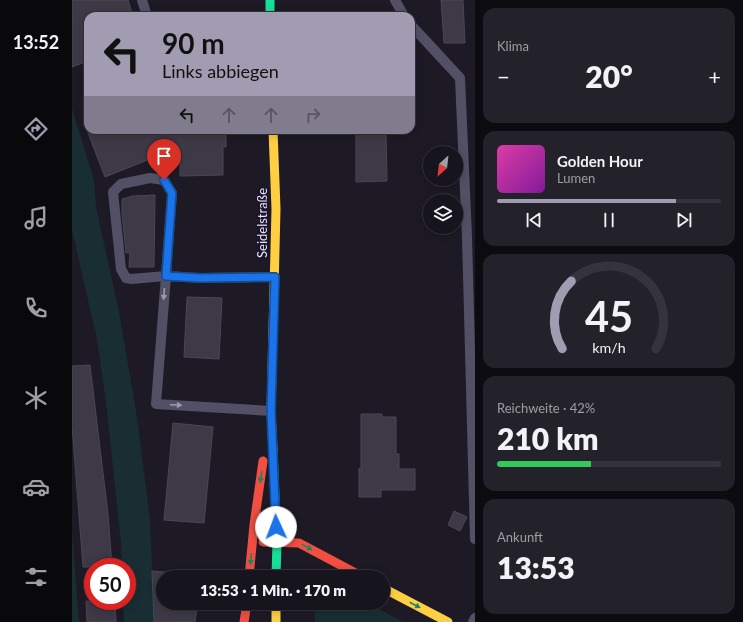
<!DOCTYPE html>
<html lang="de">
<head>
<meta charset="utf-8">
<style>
	:root { --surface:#16141c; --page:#232129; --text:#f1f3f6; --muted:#9e9ea3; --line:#35333b; --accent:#a19cb1 }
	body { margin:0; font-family:Lato,sans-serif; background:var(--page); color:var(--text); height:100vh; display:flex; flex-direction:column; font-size:15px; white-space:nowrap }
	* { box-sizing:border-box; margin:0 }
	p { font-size:13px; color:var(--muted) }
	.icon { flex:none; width:22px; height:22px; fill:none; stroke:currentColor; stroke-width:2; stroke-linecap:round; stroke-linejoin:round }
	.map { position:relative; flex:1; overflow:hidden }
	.panel { display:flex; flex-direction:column; gap:8px; padding:8px; background:#0c0b0f; width:268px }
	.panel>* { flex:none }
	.guide { position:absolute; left:12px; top:12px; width:331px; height:122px; border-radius:12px; box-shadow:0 2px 10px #0003,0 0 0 1px var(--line); background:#a19cb1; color:#111; overflow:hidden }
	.needle { width:26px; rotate:207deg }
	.buttons { position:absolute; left:351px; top:146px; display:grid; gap:8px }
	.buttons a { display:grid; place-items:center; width:40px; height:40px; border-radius:50%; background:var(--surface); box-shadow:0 2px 10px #0003,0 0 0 1px var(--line); font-size:20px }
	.speed { position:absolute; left:12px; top:558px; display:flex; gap:8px; font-size:20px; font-weight:700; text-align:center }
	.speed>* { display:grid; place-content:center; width:52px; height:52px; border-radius:50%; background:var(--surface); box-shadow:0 2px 10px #0003,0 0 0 1px var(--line); line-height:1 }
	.speed .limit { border:6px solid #d22; background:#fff; color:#111 }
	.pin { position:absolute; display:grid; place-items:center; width:34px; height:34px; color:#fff; margin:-41px -17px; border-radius:50% 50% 50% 0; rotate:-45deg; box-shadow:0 0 4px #0007 }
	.pin .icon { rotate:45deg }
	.me { position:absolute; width:44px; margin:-22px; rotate:358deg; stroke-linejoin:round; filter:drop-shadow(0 0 3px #0008) }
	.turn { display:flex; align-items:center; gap:14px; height:84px; padding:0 12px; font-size:18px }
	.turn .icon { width:52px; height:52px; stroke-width:2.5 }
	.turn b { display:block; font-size:28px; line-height:34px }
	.lanes { display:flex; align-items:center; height:38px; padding:0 12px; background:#0003; justify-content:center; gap:20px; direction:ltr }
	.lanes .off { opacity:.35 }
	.big { font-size:30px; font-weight:800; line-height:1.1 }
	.panel .tile { flex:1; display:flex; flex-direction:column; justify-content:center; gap:6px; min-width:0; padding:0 14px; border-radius:12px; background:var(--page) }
	.panel .dial { align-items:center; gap:0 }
	.dial svg { height:104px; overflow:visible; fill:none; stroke:var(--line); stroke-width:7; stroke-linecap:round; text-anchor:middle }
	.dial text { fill:var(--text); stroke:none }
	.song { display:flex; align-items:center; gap:12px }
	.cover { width:48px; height:48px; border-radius:6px; background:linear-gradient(135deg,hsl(320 70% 55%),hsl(290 70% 35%)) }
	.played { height:4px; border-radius:2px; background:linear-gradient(90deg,var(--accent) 80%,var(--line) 80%) }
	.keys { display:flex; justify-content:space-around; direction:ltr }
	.heat { display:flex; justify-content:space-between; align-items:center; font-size:22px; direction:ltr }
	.charge { height:6px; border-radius:3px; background:linear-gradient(90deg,#34c759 42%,var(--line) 0) }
	.trip { position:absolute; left:84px; top:570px; width:234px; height:40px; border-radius:20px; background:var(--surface); box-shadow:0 2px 10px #0003,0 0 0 1px var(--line); font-weight:800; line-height:40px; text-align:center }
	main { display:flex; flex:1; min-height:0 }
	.tabs { display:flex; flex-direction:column; width:72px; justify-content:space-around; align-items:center; background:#09080b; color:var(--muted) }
	.tabs .icon { width:28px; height:28px }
	.tabs .active { color:var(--accent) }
	.tabs b { font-size:18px; color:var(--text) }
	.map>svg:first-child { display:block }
	.green { fill:#192e32 }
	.building { fill:#3d3946; stroke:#4b4657 }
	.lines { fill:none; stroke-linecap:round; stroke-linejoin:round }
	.lane { stroke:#535065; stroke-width:10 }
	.fast { stroke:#16e098; stroke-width:9 }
	.slow { stroke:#ffcf43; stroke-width:9 }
	.jam { stroke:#f24e42; stroke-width:9 }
	.oneway { fill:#9e99b0 }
	.oneway2 { fill:#188566 }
	.route-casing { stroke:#114b97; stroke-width:10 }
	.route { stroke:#1a73e8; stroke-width:7 }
	.labels { text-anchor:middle; stroke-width:4; stroke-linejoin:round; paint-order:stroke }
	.street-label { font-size:13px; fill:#e8e2fc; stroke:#1b152a }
</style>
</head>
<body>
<main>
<nav class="tabs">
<b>13:52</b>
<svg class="icon active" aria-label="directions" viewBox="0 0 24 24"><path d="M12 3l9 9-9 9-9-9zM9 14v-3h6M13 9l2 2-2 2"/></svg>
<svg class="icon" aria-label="music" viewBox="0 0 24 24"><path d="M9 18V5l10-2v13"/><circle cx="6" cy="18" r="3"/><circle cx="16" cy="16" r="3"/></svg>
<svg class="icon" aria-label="phone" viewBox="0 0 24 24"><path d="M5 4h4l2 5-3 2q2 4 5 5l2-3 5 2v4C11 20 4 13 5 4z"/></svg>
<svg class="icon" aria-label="climate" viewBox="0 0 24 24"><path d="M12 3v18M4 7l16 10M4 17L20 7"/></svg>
<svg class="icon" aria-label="car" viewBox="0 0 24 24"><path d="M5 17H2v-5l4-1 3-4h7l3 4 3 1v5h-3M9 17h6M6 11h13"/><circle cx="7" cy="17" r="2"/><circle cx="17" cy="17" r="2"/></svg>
<svg class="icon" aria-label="filters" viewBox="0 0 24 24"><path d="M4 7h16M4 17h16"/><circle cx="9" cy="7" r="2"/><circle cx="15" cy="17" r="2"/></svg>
</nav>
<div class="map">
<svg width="403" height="622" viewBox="0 0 403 622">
	<rect width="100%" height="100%" fill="#1d1a25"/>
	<!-- green -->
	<g class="green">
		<polygon points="0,108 22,181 24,207 47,312 64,411 78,519 82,622 52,622 51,601 55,601 55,567 50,567 49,543 35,410 25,339 0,230"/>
		<polygon points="0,532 7,622 0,622"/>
		<polygon points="242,603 296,603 331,622 243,622"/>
	</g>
	<!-- building -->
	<g class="building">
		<polygon points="0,0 56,0 61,16 16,16 16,61 0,67"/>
		<polygon points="369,0 391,0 393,43 372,43"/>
		<polygon points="15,130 154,130 154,147 151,147 151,175 108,176 108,147 33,177"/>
		<polygon points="314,132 315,181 284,182 284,133"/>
		<polygon points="83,195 82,267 57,267 58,253 54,253 50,214 50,199 61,196"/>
		<polygon points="115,297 150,298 147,359 112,357"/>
		<polygon points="18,365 36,514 40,567 11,567 0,425 0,366"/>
		<polygon points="289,414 310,414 310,417 324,417 324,454 327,454 327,469 343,469 343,490 309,490 309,497 287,497 287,468 289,469"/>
		<polygon points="101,423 141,427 132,523 92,520"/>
		<polygon points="382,511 395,517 388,531 376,525"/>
		<polygon points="80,571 130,575 130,577 91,577 91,603 126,603 123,622 82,622"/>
		<polygon points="14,601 43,601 44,622 15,622"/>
	</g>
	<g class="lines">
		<!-- lane -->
		<g class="lane">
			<polyline points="70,0 75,16"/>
			<polyline points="323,0 332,16"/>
			<polyline points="339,25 388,78 395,237 403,539"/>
			<polygon points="78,178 92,180 100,193 94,276 59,279 54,278 49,269 41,192 49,184"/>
			<polyline points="199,411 84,404 94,276 128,278 203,277"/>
			<polyline points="401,622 403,618"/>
		</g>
		<!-- fast -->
		<g class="fast">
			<polyline points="198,0 198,16"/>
			<polyline points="201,450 205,542 204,577"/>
		</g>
		<!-- slow -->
		<g class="slow">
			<polyline points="201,450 199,411 204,209 201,130"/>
			<polyline points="311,588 376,622"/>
			<polyline points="204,603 204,622"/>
		</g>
		<!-- jam -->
		<g class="jam">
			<polyline points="191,542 227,543 291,577"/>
			<polyline points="177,577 182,525 191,461"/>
			<polyline points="172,622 175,603"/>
		</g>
	</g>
	<!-- one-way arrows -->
	<defs><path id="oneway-solid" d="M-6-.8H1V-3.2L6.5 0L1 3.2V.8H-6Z"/></defs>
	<g class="oneway">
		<use href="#oneway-solid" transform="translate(92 294) rotate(94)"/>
		<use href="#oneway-solid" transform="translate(104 405) rotate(3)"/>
	</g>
	<g class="oneway2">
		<use href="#oneway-solid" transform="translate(189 477) rotate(99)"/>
		<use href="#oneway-solid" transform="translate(235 547) rotate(29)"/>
		<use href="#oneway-solid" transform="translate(179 559) rotate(95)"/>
		<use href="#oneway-solid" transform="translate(343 605) rotate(28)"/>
	</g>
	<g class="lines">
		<!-- route casing -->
		<g class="route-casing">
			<polyline id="route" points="92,180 100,193 94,276 128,278 203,277 199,411 204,527"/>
		</g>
		<!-- route -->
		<use href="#route" class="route"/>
	</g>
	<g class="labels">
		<!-- street labels -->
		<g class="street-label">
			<text transform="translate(190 223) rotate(-90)" y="5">Seidelstraße</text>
		</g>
	</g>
</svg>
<div class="buttons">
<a><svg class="needle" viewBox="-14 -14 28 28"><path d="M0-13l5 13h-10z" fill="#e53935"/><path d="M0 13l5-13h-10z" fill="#9e9ea3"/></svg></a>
<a><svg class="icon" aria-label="layers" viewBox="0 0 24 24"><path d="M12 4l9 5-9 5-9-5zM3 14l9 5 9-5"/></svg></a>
</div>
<div class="speed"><div class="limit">50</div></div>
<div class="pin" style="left:92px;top:180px;background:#d93025"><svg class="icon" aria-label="arrive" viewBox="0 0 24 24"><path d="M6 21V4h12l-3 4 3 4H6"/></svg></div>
<svg class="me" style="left:204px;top:527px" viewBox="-20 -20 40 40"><circle r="19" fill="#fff"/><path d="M0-13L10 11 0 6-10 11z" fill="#1a73e8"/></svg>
<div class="trip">13:53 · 1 Min. · 170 m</div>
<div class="guide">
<div class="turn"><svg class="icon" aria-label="left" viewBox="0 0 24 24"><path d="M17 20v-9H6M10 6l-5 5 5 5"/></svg><div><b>90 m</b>Links abbiegen</div></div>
<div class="lanes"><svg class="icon" aria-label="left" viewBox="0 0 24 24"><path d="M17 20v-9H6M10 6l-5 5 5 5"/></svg><svg class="icon off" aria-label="ahead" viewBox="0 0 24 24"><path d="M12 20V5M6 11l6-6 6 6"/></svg><svg class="icon off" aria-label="ahead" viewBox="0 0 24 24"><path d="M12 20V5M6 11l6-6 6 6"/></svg><svg class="icon off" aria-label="right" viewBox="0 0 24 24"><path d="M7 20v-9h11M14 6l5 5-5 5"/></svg></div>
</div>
</div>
<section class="panel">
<div class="tile"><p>Klima</p>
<div class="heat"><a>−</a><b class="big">20°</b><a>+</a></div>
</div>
<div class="tile">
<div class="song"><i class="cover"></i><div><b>Golden Hour</b><p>Lumen</p></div></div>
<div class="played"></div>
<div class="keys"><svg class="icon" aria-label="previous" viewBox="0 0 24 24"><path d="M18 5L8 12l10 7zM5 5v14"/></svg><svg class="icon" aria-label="pause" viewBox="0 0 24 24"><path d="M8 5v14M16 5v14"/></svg><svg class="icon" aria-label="next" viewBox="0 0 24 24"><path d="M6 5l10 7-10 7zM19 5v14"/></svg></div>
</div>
<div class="tile dial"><svg viewBox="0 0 100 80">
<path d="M14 69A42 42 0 1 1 86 69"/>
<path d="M14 69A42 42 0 0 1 21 17" stroke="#a19cb1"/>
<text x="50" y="56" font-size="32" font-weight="700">45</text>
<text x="50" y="72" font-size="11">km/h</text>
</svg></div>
<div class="tile"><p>Reichweite · 42%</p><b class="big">210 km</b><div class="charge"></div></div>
<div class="tile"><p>Ankunft</p><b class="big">13:53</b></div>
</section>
</main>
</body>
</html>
